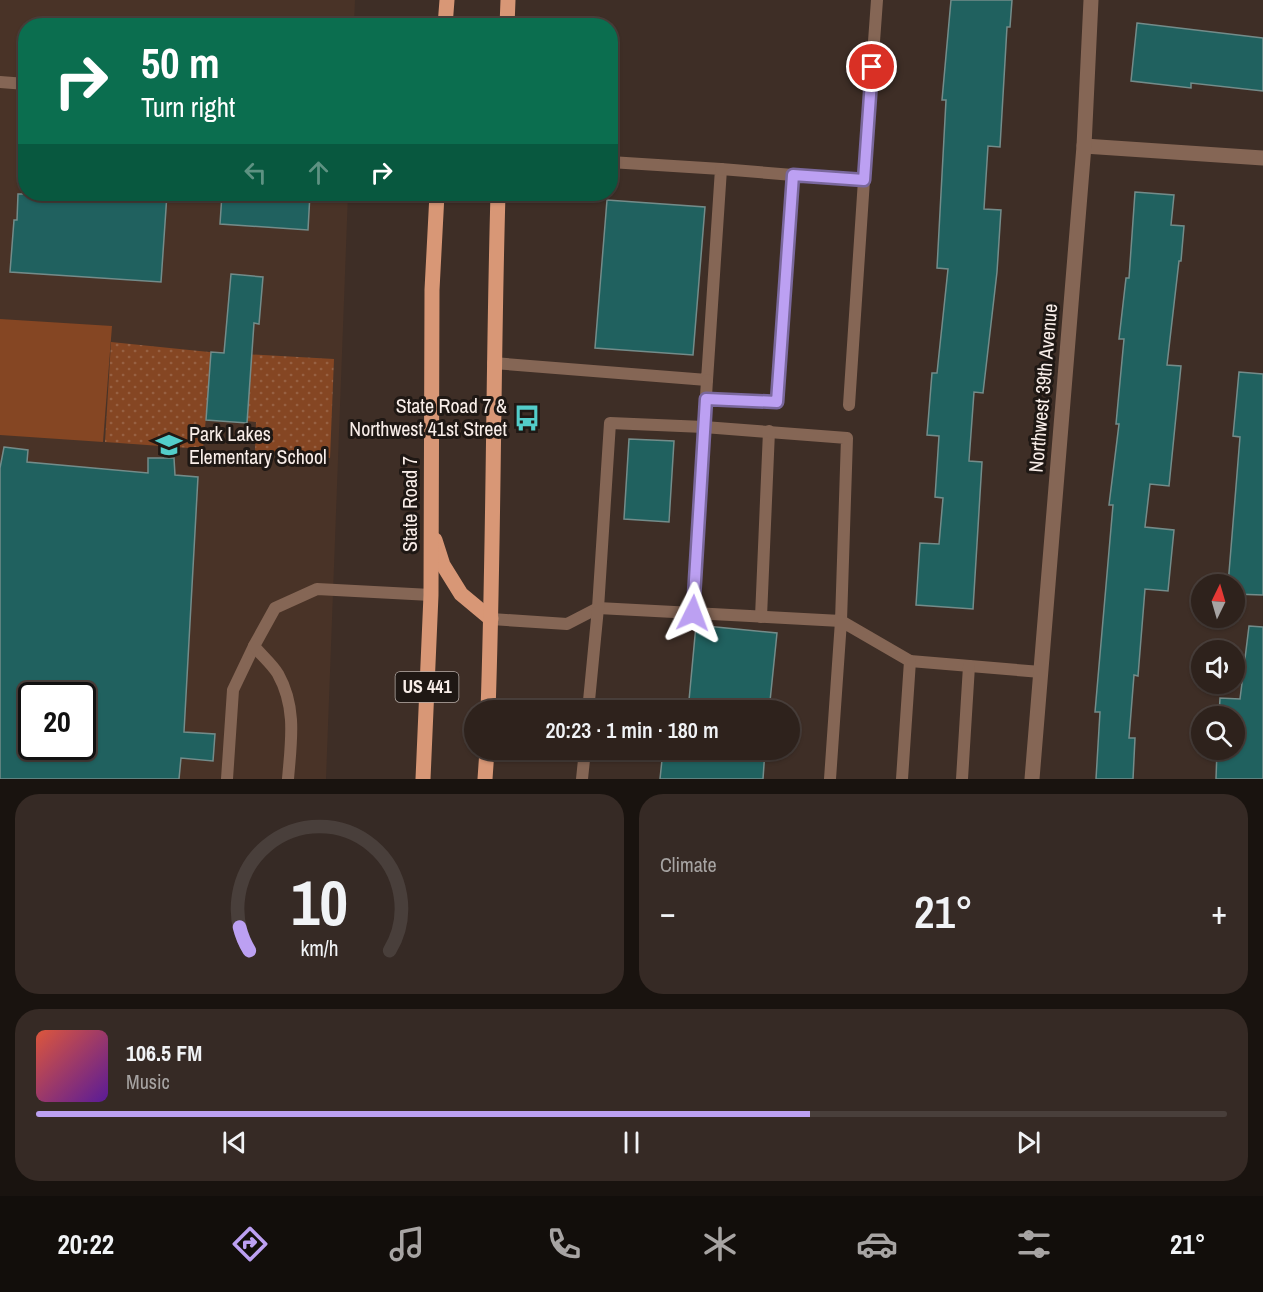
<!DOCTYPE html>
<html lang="en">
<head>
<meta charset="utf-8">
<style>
	:root { --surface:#2e221c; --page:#362a25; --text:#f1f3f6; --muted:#a7a4a3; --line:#493f3b; --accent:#bca0f2 }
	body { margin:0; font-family:"Archivo Narrow",sans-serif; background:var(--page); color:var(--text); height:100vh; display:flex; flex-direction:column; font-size:22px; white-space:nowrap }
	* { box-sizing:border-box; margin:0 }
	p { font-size:20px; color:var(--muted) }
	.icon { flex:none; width:33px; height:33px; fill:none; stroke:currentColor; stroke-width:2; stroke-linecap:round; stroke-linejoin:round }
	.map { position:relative; height:779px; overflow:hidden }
	.panel { display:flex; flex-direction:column; gap:15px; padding:15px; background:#19130f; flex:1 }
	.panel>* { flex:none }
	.top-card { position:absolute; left:18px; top:18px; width:600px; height:183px; border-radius:24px; box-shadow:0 2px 4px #0004,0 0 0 2px var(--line); background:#0b6e4f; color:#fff; overflow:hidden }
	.needle { width:39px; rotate:5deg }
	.tools { position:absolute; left:1191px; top:574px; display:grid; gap:12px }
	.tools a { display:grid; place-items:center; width:54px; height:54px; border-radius:50%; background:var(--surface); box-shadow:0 2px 4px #0004,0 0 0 2px var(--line); font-size:30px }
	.speed { position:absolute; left:18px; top:682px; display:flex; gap:12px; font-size:30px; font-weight:700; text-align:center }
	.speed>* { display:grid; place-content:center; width:78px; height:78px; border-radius:50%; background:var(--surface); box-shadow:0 2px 4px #0004,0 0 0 2px var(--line); line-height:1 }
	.speed .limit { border:3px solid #111; border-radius:9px; background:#fff; color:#111 }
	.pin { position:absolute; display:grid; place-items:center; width:51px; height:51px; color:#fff; margin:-26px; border:3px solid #fff; border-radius:50%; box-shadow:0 2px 6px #0007 }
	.me { position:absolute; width:66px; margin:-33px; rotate:3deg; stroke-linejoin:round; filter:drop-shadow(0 0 4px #0008) }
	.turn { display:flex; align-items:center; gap:21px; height:126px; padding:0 24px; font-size:27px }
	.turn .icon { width:78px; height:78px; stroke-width:2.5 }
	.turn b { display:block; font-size:42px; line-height:51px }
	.lanes { display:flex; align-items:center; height:57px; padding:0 24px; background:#0003; justify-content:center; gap:30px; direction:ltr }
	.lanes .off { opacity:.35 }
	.big { font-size:45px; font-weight:600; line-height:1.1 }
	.panel .widget { flex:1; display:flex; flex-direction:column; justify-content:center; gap:9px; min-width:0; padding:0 21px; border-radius:24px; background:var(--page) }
	.panel .dial { align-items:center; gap:0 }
	.dial svg { height:156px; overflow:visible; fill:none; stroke:var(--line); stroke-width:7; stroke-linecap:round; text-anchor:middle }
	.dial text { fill:var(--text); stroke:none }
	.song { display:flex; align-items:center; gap:18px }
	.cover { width:72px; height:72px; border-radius:9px; background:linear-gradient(135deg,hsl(10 70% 55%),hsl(270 70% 35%)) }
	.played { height:6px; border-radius:3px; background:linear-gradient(90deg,var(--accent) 65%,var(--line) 65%) }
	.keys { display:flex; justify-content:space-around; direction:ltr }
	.heat { display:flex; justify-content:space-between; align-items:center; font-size:33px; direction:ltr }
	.panel .tiles { flex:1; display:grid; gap:15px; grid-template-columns:1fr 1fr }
	.widget:last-child { grid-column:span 2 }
	.trip { position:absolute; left:464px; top:700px; width:336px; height:60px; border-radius:30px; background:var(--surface); box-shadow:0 2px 4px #0004,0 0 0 2px var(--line); font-weight:600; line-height:60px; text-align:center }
	.tabs { display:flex; height:96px; justify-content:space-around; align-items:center; background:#120e0b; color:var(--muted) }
	.tabs .icon { width:42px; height:42px }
	.tabs .on { color:var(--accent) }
	.tabs b { font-size:27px; color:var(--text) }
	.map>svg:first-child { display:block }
	.built { fill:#493327; fill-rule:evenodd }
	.green { fill:url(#green-dots) }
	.pitch { fill:#854623 }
	.building { fill:#20615f; stroke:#738c8a; stroke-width:1.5; fill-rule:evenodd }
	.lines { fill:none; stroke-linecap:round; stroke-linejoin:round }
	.service { stroke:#856655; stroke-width:12 }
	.minor { stroke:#856655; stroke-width:15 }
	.primary { stroke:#d89776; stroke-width:15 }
	.route-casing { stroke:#7a689d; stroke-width:15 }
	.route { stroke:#bca0f2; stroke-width:10 }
	.labels { text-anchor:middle; stroke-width:6; stroke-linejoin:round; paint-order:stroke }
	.shield { fill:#1f1814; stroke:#b8aea9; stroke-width:1.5 }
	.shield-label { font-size:18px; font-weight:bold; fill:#f9eee9 }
	.street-label { font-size:20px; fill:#f9eee9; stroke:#1f1814 }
	.poi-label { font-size:20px; fill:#f9eee9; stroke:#1f1814; text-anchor:end }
</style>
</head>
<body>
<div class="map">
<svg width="1263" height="779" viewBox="0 0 1263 779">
	<defs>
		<pattern id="green-dots" width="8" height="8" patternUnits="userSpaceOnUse" patternTransform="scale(1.5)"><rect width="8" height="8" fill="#854623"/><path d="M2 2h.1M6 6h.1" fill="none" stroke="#976143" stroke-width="1.8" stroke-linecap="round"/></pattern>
	</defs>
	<rect width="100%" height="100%" fill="#3e2e26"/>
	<!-- built -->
	<path class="built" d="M0,0h355l-1,25 -328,1v168h322l-22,585h-326zM32,696h50v51h-50z"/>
	<!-- green -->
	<polygon class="green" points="111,342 209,352 334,359 330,458 255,452 256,422 206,417 203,449 105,442"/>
	<!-- pitch -->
	<polygon class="pitch" points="0,319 112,326 103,442 0,435"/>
	<!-- building -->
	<g class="building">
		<polygon points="951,0 1012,0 1010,27 1007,27 1000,147 988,146 984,209 1001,210 997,272 983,393 974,392 969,461 982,462 973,609 916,605 920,543 939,544 943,498 935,497 939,436 927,435 932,373 937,373 948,269 937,268 946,100 942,100"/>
		<polygon points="1137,23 1263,38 1263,91 1191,83 1191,88 1131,81"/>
		<polygon points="1135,192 1174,195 1171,225 1184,226 1181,261 1179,261 1167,365 1181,366 1169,486 1150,484 1145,527 1174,530 1168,591 1145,589 1138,676 1134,675 1129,738 1135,738 1133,779 1096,779 1100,712 1095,712 1113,505 1109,505 1119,424 1116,424 1124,339 1119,339 1126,278 1129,278"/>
		<polygon points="18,194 167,194 161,282 10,272 14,220 17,220"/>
		<polygon points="222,194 310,194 308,230 220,224"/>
		<polygon points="607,200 705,207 693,355 595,348"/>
		<polygon points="231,274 263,277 259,324 254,323 247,423 206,420 211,352 224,353"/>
		<polygon points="1239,372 1263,374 1263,595 1234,594 1234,585 1228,585 1240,437 1233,436"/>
		<polygon points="629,439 674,441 669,522 624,519"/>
		<path d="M4,447l24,3 -1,12 121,11v-15h26l1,17 23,2 -14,255 31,2 -2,27 -32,-3 -2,21h-179v-311zM32,696h50v51h-50z"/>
		<polygon points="696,625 777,633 769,711 688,711"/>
		<polygon points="1249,626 1263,627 1263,779 1216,779 1217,750 1234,750 1234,717 1219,717 1220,698 1240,699"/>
		<polygon points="663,750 765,750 763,779 660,779"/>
	</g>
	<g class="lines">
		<!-- service -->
		<g class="service">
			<polyline points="0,82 26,84"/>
			<polyline points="793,175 864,180 849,405"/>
			<polyline points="864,180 877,0"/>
			<polyline points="493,363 707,380 721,169 610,162"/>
			<polyline points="706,399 777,402 793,175 721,169"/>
			<polyline points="761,617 769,431"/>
			<polyline points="491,619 567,624 598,608 693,613 707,380"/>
			<polyline points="910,661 1041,672"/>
			<polyline points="588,711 598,608 610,423 704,427 847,438 841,621 693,613"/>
			<polyline points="227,779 233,690 254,646"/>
			<path d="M288,779c3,-37 9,-71 -10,-105 -6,-10 -17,-19 -24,-28l21,-38 42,-19 114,6"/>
			<polyline points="582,779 585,750"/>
			<polyline points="830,779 841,621 910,661 902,779"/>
			<polyline points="962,779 969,666"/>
		</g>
		<!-- minor -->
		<g class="minor">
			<polyline points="1084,146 1263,158"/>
			<polyline points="1032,779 1084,146 1091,0"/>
		</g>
		<!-- primary -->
		<g class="primary">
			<polyline points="445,26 447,0"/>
			<polyline points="507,26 508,0"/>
			<polyline points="435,540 443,565 461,594 491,619"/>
			<path d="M488,711c6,-172 5,-345 10,-517"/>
			<polyline points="423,779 431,595 432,290 437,194"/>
			<polyline points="485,779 487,750"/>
		</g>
	</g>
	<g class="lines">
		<!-- route casing -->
		<g class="route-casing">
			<polyline id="route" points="693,613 706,399 777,402 793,175 864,180 872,67"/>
		</g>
		<!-- route -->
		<use href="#route" class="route"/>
	</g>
	<!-- icons -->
	<defs>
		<g id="bus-bare" transform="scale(2.07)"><path d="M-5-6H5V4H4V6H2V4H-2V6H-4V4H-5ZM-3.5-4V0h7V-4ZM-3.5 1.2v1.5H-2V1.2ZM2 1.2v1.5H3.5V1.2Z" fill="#53cdca" stroke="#1f1814" stroke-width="2.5" paint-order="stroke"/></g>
		<g id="school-bare" transform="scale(2.07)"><path d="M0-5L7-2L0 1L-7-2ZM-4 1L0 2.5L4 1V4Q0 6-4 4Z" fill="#53cdca" stroke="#1f1814" stroke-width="2.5" paint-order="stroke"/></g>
	</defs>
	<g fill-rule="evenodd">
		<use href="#bus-bare" x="527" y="418"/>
		<use href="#school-bare" x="169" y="445"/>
	</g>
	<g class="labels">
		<!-- shield labels -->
		<rect class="shield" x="395.5" y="672" width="63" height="30" rx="4.5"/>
		<g class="shield-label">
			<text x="427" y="693">US 441</text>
		</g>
		<!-- street labels -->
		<g class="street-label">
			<text transform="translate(1043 388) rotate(-85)" y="7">Northwest 39th Avenue</text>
			<text transform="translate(410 504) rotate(-90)" y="7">State Road 7</text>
		</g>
		<!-- poi labels -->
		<g class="poi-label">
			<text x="507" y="413">State Road 7 &amp;<tspan x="507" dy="23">Northwest 41st Street</tspan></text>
			<text x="189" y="441" text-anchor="start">Park Lakes<tspan x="189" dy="23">Elementary School</tspan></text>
		</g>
	</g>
</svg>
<div class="tools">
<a><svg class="needle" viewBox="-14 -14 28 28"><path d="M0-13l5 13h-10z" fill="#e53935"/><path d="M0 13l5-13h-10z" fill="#a7a4a3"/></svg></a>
<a><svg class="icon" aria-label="sound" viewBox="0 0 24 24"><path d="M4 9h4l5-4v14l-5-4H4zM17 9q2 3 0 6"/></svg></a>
<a><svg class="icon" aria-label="search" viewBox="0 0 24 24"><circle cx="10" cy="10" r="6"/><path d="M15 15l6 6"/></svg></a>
</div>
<div class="speed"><div class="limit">20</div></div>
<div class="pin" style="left:872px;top:67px;background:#d93025"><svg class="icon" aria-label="arrive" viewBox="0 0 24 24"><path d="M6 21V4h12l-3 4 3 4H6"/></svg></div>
<svg class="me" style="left:693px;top:613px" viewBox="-20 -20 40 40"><path d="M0-17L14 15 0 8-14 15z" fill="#bca0f2" stroke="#fff" stroke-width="4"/></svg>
<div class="trip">20:23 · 1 min · 180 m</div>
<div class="top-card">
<div class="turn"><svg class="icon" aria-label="right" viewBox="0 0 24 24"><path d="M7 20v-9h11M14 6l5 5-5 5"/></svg><div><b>50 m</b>Turn right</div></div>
<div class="lanes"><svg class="icon off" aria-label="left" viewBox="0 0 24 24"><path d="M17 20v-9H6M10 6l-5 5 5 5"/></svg><svg class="icon off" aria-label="ahead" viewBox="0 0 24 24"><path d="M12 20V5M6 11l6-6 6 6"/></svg><svg class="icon" aria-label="right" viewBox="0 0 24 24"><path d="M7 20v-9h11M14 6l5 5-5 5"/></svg></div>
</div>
</div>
<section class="panel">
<div class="tiles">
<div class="widget dial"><svg viewBox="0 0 100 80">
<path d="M14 69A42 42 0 1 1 86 69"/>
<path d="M14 69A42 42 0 0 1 9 57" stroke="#bca0f2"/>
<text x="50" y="56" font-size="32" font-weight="700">10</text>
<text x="50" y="72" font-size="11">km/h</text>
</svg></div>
<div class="widget"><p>Climate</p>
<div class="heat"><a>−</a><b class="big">21°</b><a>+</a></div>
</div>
<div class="widget">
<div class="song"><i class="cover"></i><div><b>106.5 FM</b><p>Music</p></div></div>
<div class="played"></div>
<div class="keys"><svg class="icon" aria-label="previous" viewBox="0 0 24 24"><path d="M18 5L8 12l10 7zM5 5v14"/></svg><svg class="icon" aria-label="pause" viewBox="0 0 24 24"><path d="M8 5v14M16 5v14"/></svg><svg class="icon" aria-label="next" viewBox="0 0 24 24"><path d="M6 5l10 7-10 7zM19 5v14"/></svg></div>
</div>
</div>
</section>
<nav class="tabs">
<b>20:22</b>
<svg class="icon on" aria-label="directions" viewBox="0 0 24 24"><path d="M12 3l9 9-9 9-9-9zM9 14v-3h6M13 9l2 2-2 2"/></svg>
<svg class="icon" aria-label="music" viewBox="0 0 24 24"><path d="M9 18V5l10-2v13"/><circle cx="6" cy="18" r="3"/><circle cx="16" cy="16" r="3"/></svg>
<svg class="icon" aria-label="phone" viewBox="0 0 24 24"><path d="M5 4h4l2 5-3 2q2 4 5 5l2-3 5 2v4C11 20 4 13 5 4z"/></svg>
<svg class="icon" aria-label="climate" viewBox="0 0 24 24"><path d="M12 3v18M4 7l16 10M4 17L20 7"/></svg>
<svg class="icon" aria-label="car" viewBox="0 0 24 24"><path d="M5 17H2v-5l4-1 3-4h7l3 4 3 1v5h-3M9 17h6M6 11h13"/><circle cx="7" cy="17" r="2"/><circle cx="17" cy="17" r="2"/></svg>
<svg class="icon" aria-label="filters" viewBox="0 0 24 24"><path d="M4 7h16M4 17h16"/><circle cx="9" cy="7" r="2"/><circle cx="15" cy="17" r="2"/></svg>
<b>21°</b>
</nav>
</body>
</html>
